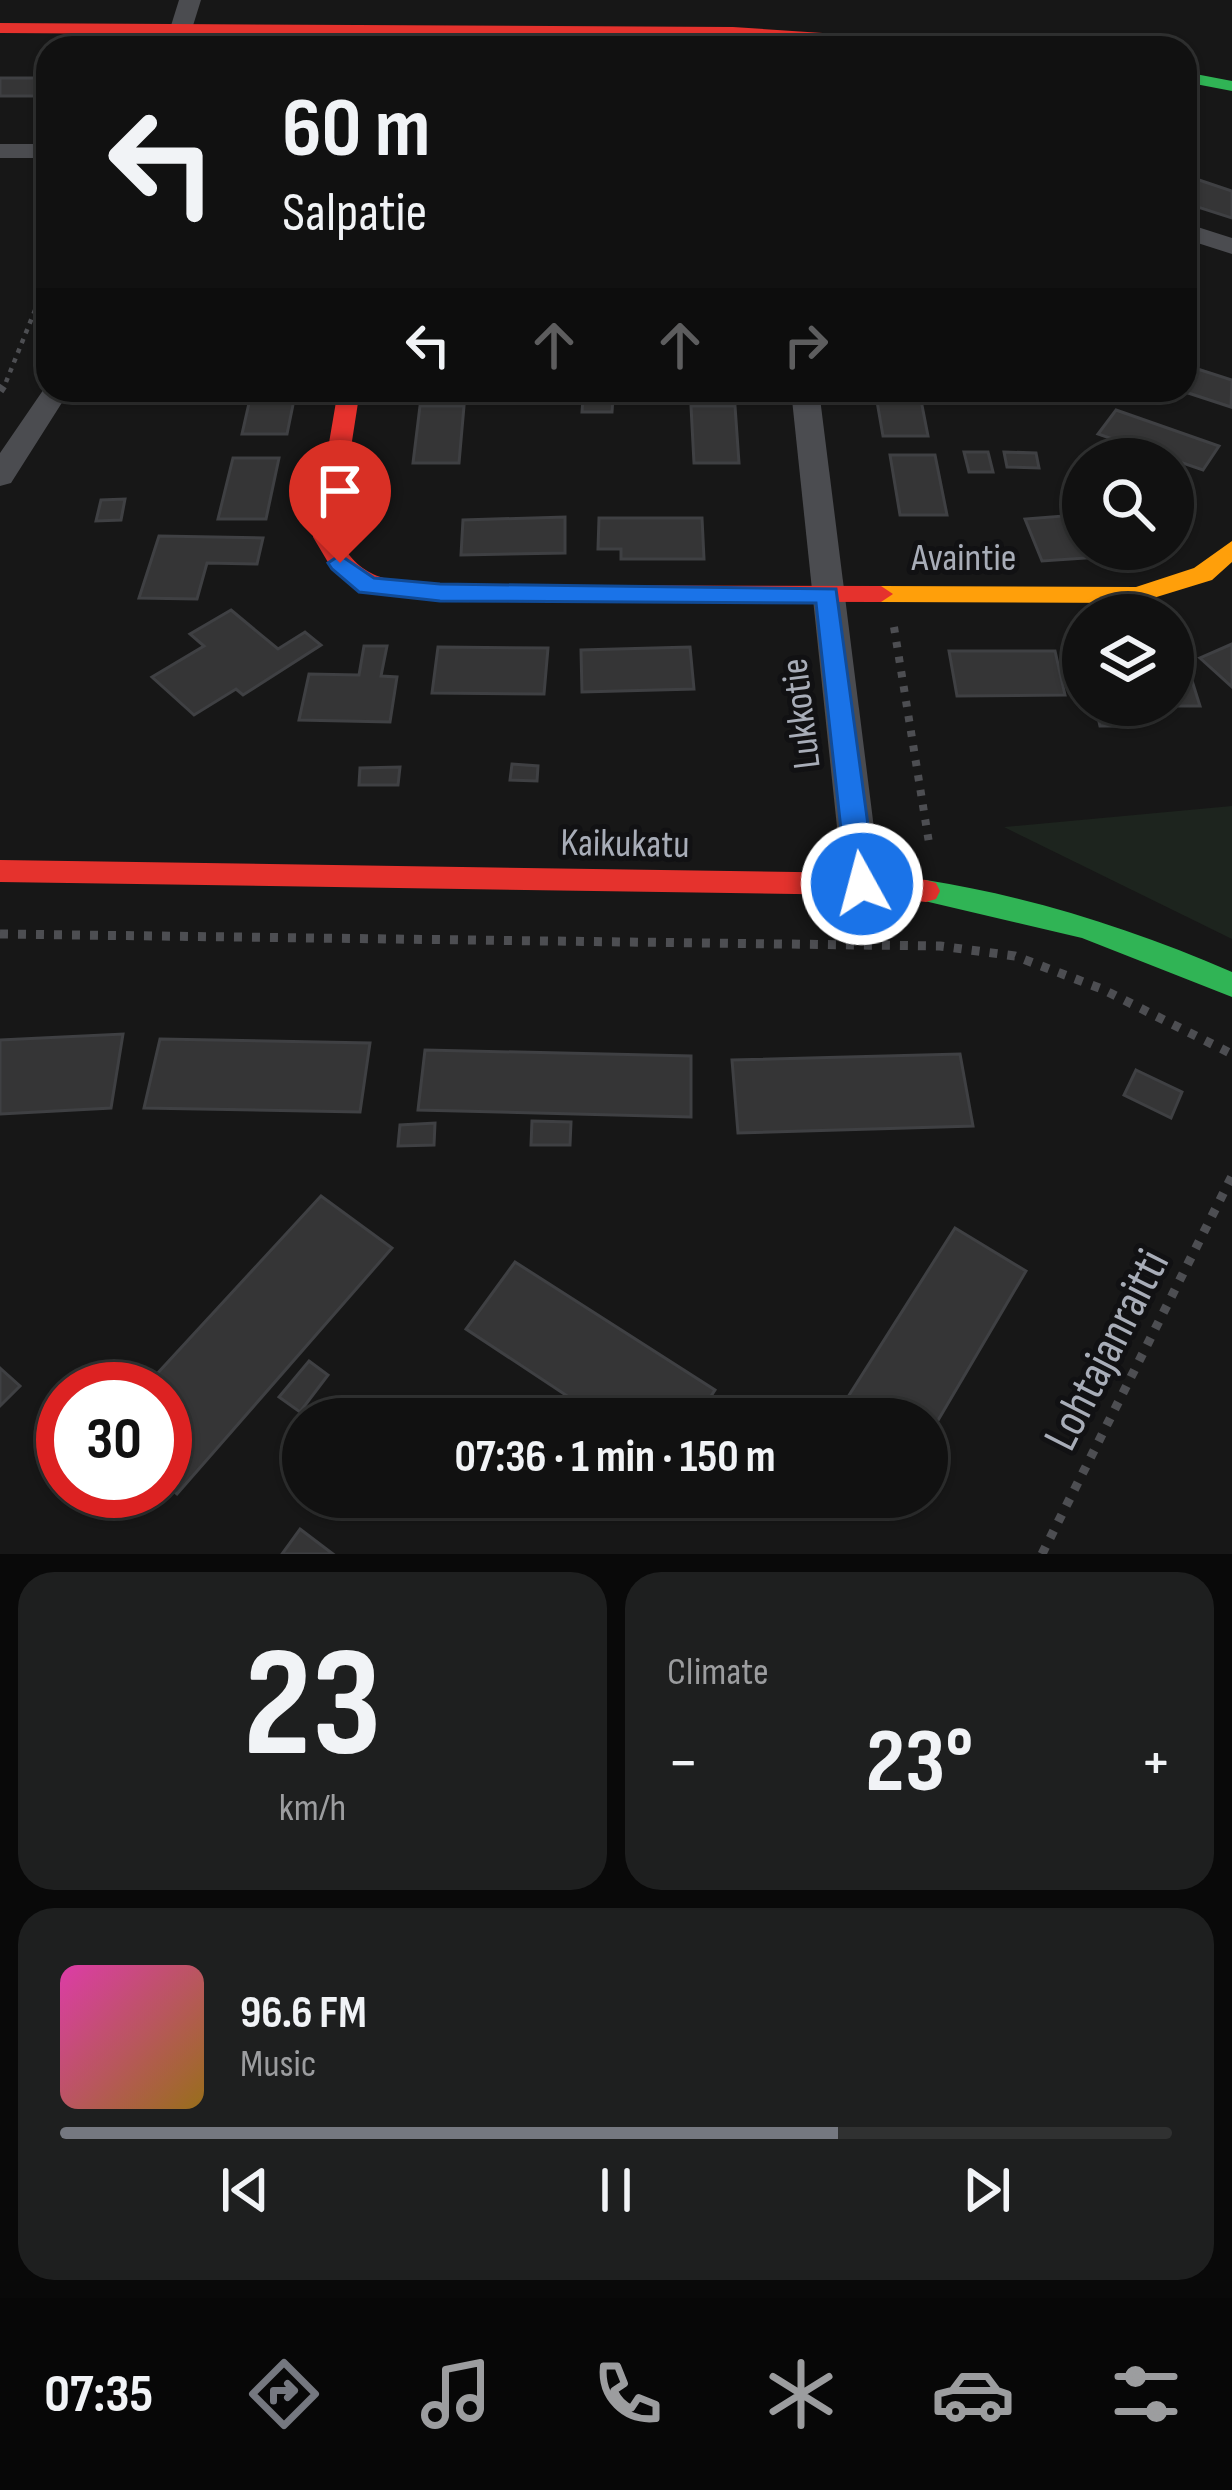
<!DOCTYPE html>
<html lang="en">
<head>
<meta charset="utf-8">
<style>
	:root { --surface:#111; --page:#1e1f1f; --text:#f1f3f6; --muted:#9c9d9f; --line:#303131; --accent:#757880 }
	body { margin:0; font-family:"Sofia Sans Condensed",sans-serif; background:var(--page); color:var(--text); height:100vh; display:flex; flex-direction:column; font-size:45px; white-space:nowrap }
	* { box-sizing:border-box; margin:0 }
	p { font-size:39px; color:var(--muted) }
	.icon { flex:none; width:66px; height:66px; fill:none; stroke:currentColor; stroke-width:2; stroke-linecap:round; stroke-linejoin:round }
	.map { position:relative; height:1554px; overflow:hidden }
	.sheet { display:flex; flex-direction:column; gap:18px; padding:18px; background:#090909; flex:1 }
	.sheet>* { flex:none }
	.hud { position:absolute; left:36px; top:36px; width:1161px; height:366px; border-radius:36px; box-shadow:0 3px 9px #0004,0 0 0 3px var(--line); background:#111; color:var(--text); overflow:hidden }
	.controls { position:absolute; left:1062px; top:438px; display:grid; gap:24px }
	.controls a { display:grid; place-items:center; width:132px; height:132px; border-radius:50%; background:var(--surface); box-shadow:0 3px 9px #0004,0 0 0 3px var(--line); font-size:60px }
	.speed { position:absolute; left:36px; top:1362px; display:flex; gap:24px; font-size:60px; font-weight:700; text-align:center }
	.speed>* { display:grid; place-content:center; width:156px; height:156px; border-radius:50%; background:var(--surface); box-shadow:0 3px 9px #0004,0 0 0 3px var(--line); line-height:1 }
	.speed .limit { border:18px solid #d22; background:#fff; color:#111 }
	.pin { position:absolute; display:grid; place-items:center; width:102px; height:102px; color:#fff; margin:-123px -51px; border-radius:50% 50% 50% 0; rotate:-45deg; box-shadow:0 0 12px #0007 }
	.pin .icon { rotate:45deg }
	.me { position:absolute; width:132px; margin:-66px; rotate:353deg; stroke-linejoin:round; filter:drop-shadow(0 0 9px #0008) }
	.turn { display:flex; align-items:center; gap:42px; height:252px; padding:0 48px; font-size:54px }
	.turn .icon { width:156px; height:156px; stroke-width:2.5 }
	.turn b { display:block; font-size:84px; line-height:102px }
	.lanes { display:flex; align-items:center; height:114px; padding:0 48px; background:#0003; justify-content:center; gap:60px; direction:ltr }
	.lanes .off { opacity:.35 }
	.big { font-size:90px; font-weight:700; line-height:1.1 }
	.sheet .tile { flex:1; display:flex; flex-direction:column; justify-content:center; gap:18px; min-width:0; padding:0 42px; border-radius:36px; background:var(--page) }
	.sheet .dial { align-items:center; gap:0 }
	.dial b { font-size:156px; line-height:1 }
	.song { display:flex; align-items:center; gap:36px }
	.cover { width:144px; height:144px; border-radius:18px; background:linear-gradient(135deg,hsl(320 70% 55%),hsl(40 70% 35%)) }
	.played { height:12px; border-radius:6px; background:linear-gradient(90deg,var(--accent) 70%,var(--line) 70%) }
	.keys { display:flex; justify-content:space-around; direction:ltr }
	.heat { display:flex; justify-content:space-between; align-items:center; font-size:66px; direction:ltr }
	.sheet .tiles { flex:1; display:grid; gap:18px; grid-template-columns:1fr 1fr }
	.tile:last-child { grid-column:span 2 }
	.trip { position:absolute; left:282px; top:1398px; width:666px; height:120px; border-radius:60px; background:var(--surface); box-shadow:0 3px 9px #0004,0 0 0 3px var(--line); font-weight:700; line-height:120px; text-align:center }
	.tab-bar { display:flex; height:192px; justify-content:space-around; align-items:center; background:#070707; color:var(--muted) }
	.tab-bar .icon { width:84px; height:84px }
	.tab-bar .selected { color:var(--accent) }
	.tab-bar b { font-size:54px; color:var(--text) }
	.map>svg:first-child { display:block }
	.green { fill:#1d241e }
	.building { fill:#353536; stroke:#3f4043; stroke-width:3 }
	.lines { fill:none; stroke-linecap:round; stroke-linejoin:round }
	.path-far2 { stroke:#4d4e52; stroke-width:4.5; stroke-dasharray:4.5 6; stroke-linecap:butt }
	.path-far1 { stroke:#4d4e52; stroke-width:8; stroke-dasharray:6 9; stroke-linecap:butt }
	.path { stroke:#4d4e52; stroke-width:9; stroke-dasharray:8 10; stroke-linecap:butt }
	.street { fill:#4b4c50; fill-rule:evenodd }
	.fast { fill:#30b455; fill-rule:evenodd }
	.slow { fill:#ff9f0a; fill-rule:evenodd }
	.jam { fill:#e5322d; fill-rule:evenodd }
	.route { fill:#1a73e8; stroke:#114b97; stroke-width:3 }
	.labels { text-anchor:middle; stroke-width:10; stroke-linejoin:round; paint-order:stroke }
	.street-label { font-size:39px; fill:#a8adb8; stroke:#111113 }
	.near-street-label { font-size:48px; fill:#a8adb8; stroke:#111113 }
</style>
</head>
<body>
<div class="map">
<svg width="1232" height="1554" viewBox="0 0 1232 1554">
	<rect width="100%" height="100%" fill="#171717"/>
	<!-- green -->
	<polygon class="green" points="1232,806 1232,939 1004,827"/>
	<!-- building -->
	<g class="building">
		<rect x="0" y="78" width="48" height="18"/>
		<polygon points="1190,177 1232,191 1232,218 1185,203 1185,182"/>
		<polygon points="1185,365 1232,380 1231,407 1179,390 1185,390"/>
		<polygon points="252,390 296,390 287,434 242,434"/>
		<polygon points="875,390 919,390 928,436 883,436"/>
		<polygon points="583,398 613,398 612,412 582,412"/>
		<polygon points="420,406 464,406 459,463 413,463"/>
		<polygon points="691,406 735,406 739,463 694,463"/>
		<polygon points="1116,410 1219,446 1203,470 1098,434"/>
		<polygon points="964,452 988,452 993,472 969,472"/>
		<polygon points="1004,452 1036,453 1039,468 1007,467"/>
		<polygon points="890,455 935,455 947,515 900,515"/>
		<polygon points="233,458 279,458 266,519 218,519"/>
		<polygon points="125,499 121,520 96,521 101,500"/>
		<polygon points="1083,505 1083,549 1144,549 1146,554 1042,561 1025,519 1077,515 1073,506"/>
		<polygon points="565,517 565,553 461,555 463,520"/>
		<polygon points="599,518 702,518 704,559 621,559 621,549 598,549"/>
		<polygon points="159,536 263,538 257,564 207,563 197,599 139,598"/>
		<polygon points="231,610 278,649 305,632 321,645 243,695 236,689 194,715 152,677 204,646 190,634"/>
		<polygon points="1232,644 1232,687 1200,658"/>
		<polygon points="364,646 387,646 381,676 397,677 390,722 299,720 309,674 359,675"/>
		<polygon points="438,647 548,648 544,694 432,693"/>
		<polygon points="690,647 694,689 582,692 581,650"/>
		<polygon points="949,651 1055,651 1065,695 957,696"/>
		<polygon points="1173,671 1189,671 1200,706 1132,706 1137,726 1100,726 1095,705 1173,705"/>
		<polygon points="512,764 538,766 537,781 510,780"/>
		<polygon points="400,767 398,785 359,785 360,768"/>
		<polygon points="123,1034 111,1108 0,1114 0,1040"/>
		<polygon points="160,1039 370,1043 360,1112 144,1108"/>
		<polygon points="425,1050 691,1056 691,1117 418,1110"/>
		<polygon points="960,1054 973,1126 738,1133 732,1060"/>
		<polygon points="1136,1070 1182,1092 1171,1118 1124,1095"/>
		<polygon points="532,1121 571,1122 570,1145 531,1145"/>
		<polygon points="435,1123 434,1145 398,1146 400,1125"/>
		<polygon points="321,1196 392,1248 177,1494 165,1484 165,1389 143,1389"/>
		<polygon points="955,1228 1026,1271 927,1439 927,1419 834,1419"/>
		<polygon points="515,1262 715,1390 696,1419 602,1419 466,1329"/>
		<polygon points="309,1361 328,1375 300,1412 279,1397"/>
		<polygon points="0,1368 20,1386 0,1406"/>
		<polygon points="300,1529 333,1554 282,1554"/>
	</g>
	<g class="lines">
		<!-- path-far2 -->
		<polyline class="path-far2" points="6,382 48,278"/>
		<!-- path-far1 -->
		<g class="path-far1">
			<polyline points="0,391 8,379"/>
			<polyline points="894,627 930,849"/>
		</g>
		<!-- path -->
		<g class="path">
			<polyline points="0,934 940,946 1015,956 1102,989 1232,1054"/>
			<polyline points="1042,1554 1232,1176"/>
		</g>
		<!-- street -->
		<g class="street">
			<polygon points="179,0 201,0 186,48 164,48"/>
			<rect x="0" y="144" width="48" height="14"/>
			<polygon points="1185,223 1232,238 1232,254 1185,239"/>
			<polygon points="48,383 48,390 70,390 11,483 0,486 0,453"/>
			<polygon points="791,390 819,390 881,884 875,895 862,899 849,895 843,884"/>
		</g>
		<!-- fast -->
		<g class="fast">
			<polygon points="1185,72 1232,81 1232,91 1185,82"/>
			<path d="M926,880c106,17 207,49 306,92v25l-150,-59 -166,-39 -4,-8 4,-8z"/>
		</g>
		<!-- slow -->
		<polygon class="slow" points="1232,541 1232,562 1212,580 1137,603 881,602 869,594 881,586 1136,587 1194,568"/>
		<!-- jam -->
		<g class="jam">
			<polygon points="0,23 733,27 974,43 982,48 898,48 733,37 0,33"/>
			<path d="M338,390h22l-23,147c27,47 53,43 103,48l441,1 12,8 -12,8 -441,-1 -81,-9 -27,-23 -19,-32z"/>
			<polygon points="0,860 862,873 926,880 936,883 940,891 936,899 926,902 862,895 0,882"/>
		</g>
	</g>
	<!-- route -->
	<polygon class="route" points="340,555 374,578 440,584 836,589 876,884 872,892 852,892 847,884 816,603 440,601 359,592 332,569 328,563"/>
	<g class="labels">
		<!-- street labels -->
		<g class="street-label">
			<text x="964" y="570">Avaintie</text>
			<text transform="translate(799 714) rotate(-97)" y="14">Lukkotie</text>
			<text transform="translate(625 842) rotate(1)" y="14">Kaikukatu</text>
		</g>
		<!-- near-street labels -->
		<g class="near-street-label">
			<text transform="translate(1105 1349) rotate(-63)" y="17">Lohtajanraitti</text>
		</g>
	</g>
</svg>
<div class="controls">
<a><svg class="icon" aria-label="search" viewBox="0 0 24 24"><circle cx="10" cy="10" r="6"/><path d="M15 15l6 6"/></svg></a>
<a><svg class="icon" aria-label="layers" viewBox="0 0 24 24"><path d="M12 4l9 5-9 5-9-5zM3 14l9 5 9-5"/></svg></a>
</div>
<div class="speed"><div class="limit">30</div></div>
<div class="pin" style="left:340px;top:563px;background:#d93025"><svg class="icon" aria-label="arrive" viewBox="0 0 24 24"><path d="M6 21V4h12l-3 4 3 4H6"/></svg></div>
<svg class="me" style="left:862px;top:884px" viewBox="-20 -20 40 40"><circle r="17" fill="#1a73e8" stroke="#fff" stroke-width="3"/><path d="M0-11L8 9 0 5-8 9z" fill="#fff"/></svg>
<div class="trip">07:36 · 1 min · 150 m</div>
<div class="hud">
<div class="turn"><svg class="icon" aria-label="left" viewBox="0 0 24 24"><path d="M17 20v-9H6M10 6l-5 5 5 5"/></svg><div><b>60 m</b>Salpatie</div></div>
<div class="lanes"><svg class="icon" aria-label="left" viewBox="0 0 24 24"><path d="M17 20v-9H6M10 6l-5 5 5 5"/></svg><svg class="icon off" aria-label="ahead" viewBox="0 0 24 24"><path d="M12 20V5M6 11l6-6 6 6"/></svg><svg class="icon off" aria-label="ahead" viewBox="0 0 24 24"><path d="M12 20V5M6 11l6-6 6 6"/></svg><svg class="icon off" aria-label="right" viewBox="0 0 24 24"><path d="M7 20v-9h11M14 6l5 5-5 5"/></svg></div>
</div>
</div>
<section class="sheet">
<div class="tiles">
<div class="tile dial"><b>23</b><p>km/h</p></div>
<div class="tile"><p>Climate</p>
<div class="heat"><a>−</a><b class="big">23°</b><a>+</a></div>
</div>
<div class="tile">
<div class="song"><i class="cover"></i><div><b>96.6 FM</b><p>Music</p></div></div>
<div class="played"></div>
<div class="keys"><svg class="icon" aria-label="previous" viewBox="0 0 24 24"><path d="M18 5L8 12l10 7zM5 5v14"/></svg><svg class="icon" aria-label="pause" viewBox="0 0 24 24"><path d="M8 5v14M16 5v14"/></svg><svg class="icon" aria-label="next" viewBox="0 0 24 24"><path d="M6 5l10 7-10 7zM19 5v14"/></svg></div>
</div>
</div>
</section>
<nav class="tab-bar">
<b>07:35</b>
<svg class="icon selected" aria-label="directions" viewBox="0 0 24 24"><path d="M12 3l9 9-9 9-9-9zM9 14v-3h6M13 9l2 2-2 2"/></svg>
<svg class="icon" aria-label="music" viewBox="0 0 24 24"><path d="M9 18V5l10-2v13"/><circle cx="6" cy="18" r="3"/><circle cx="16" cy="16" r="3"/></svg>
<svg class="icon" aria-label="phone" viewBox="0 0 24 24"><path d="M5 4h4l2 5-3 2q2 4 5 5l2-3 5 2v4C11 20 4 13 5 4z"/></svg>
<svg class="icon" aria-label="climate" viewBox="0 0 24 24"><path d="M12 3v18M4 7l16 10M4 17L20 7"/></svg>
<svg class="icon" aria-label="car" viewBox="0 0 24 24"><path d="M5 17H2v-5l4-1 3-4h7l3 4 3 1v5h-3M9 17h6M6 11h13"/><circle cx="7" cy="17" r="2"/><circle cx="17" cy="17" r="2"/></svg>
<svg class="icon" aria-label="filters" viewBox="0 0 24 24"><path d="M4 7h16M4 17h16"/><circle cx="9" cy="7" r="2"/><circle cx="15" cy="17" r="2"/></svg>
</nav>
</body>
</html>
